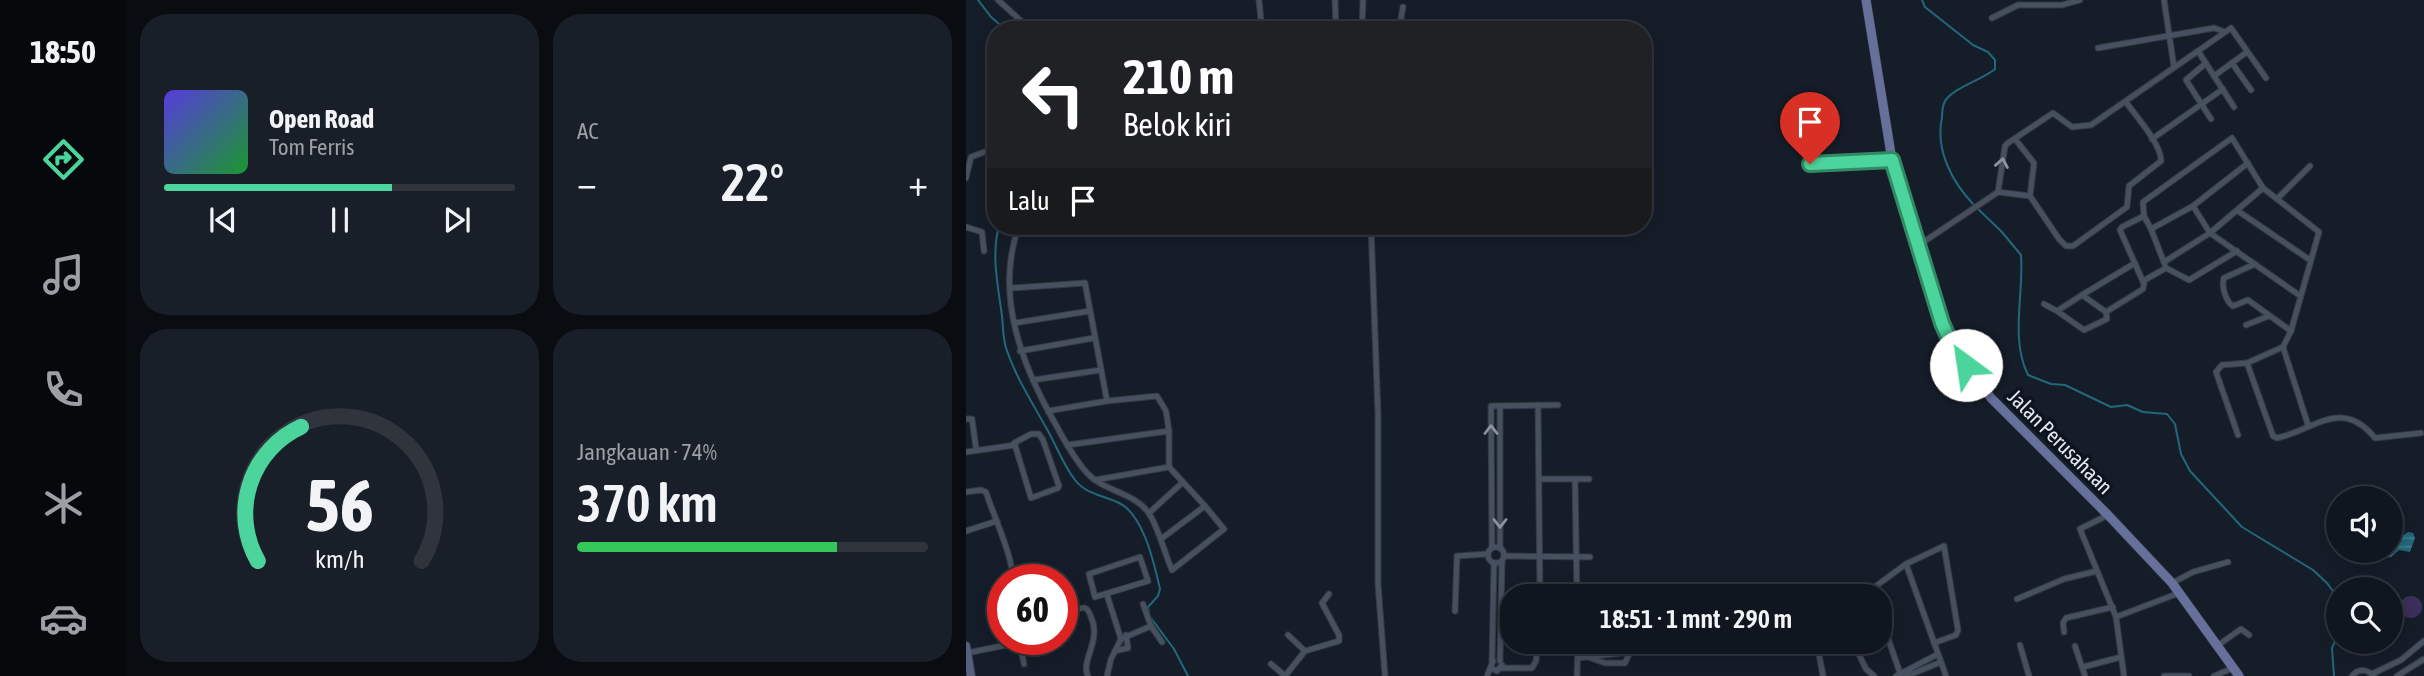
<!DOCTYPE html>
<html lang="id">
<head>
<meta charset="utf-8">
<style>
	:root { --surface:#10161f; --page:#191f28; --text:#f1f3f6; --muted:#9c9fa4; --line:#30353d; --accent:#4bd49b }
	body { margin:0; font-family:"Asap Condensed",sans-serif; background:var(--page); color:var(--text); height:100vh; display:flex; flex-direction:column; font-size:26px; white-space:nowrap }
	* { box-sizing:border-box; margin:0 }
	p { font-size:23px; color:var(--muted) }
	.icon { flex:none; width:38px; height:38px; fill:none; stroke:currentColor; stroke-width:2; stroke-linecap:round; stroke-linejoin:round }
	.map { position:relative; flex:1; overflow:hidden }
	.side { display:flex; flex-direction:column; gap:14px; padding:14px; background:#090c11; width:840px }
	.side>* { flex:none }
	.banner { position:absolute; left:21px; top:21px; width:665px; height:214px; border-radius:28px; box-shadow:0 4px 18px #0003,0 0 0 2px var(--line); background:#202124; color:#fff; overflow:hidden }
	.fabs { position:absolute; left:1360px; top:486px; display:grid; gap:14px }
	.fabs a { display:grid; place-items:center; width:77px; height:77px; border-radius:50%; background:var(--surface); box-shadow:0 4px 18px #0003,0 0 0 2px var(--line); font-size:35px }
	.speed { position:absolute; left:21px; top:564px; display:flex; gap:14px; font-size:35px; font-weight:700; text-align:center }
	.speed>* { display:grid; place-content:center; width:91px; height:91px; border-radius:50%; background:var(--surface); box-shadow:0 4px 18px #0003,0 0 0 2px var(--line); line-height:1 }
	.speed .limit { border:10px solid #d22; background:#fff; color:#111 }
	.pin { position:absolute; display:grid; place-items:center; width:60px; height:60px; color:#fff; margin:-72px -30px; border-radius:50% 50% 50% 0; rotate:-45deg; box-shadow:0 0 7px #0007 }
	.pin .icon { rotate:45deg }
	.me { position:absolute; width:77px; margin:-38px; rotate:329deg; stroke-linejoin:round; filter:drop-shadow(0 0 5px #0008) }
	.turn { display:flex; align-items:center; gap:24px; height:147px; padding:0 21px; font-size:32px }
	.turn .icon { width:91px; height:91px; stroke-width:2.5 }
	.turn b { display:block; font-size:49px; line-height:60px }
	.then { display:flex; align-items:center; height:66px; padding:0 21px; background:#0003; gap:14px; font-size:26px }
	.big { font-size:52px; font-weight:600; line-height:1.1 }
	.side .tile { flex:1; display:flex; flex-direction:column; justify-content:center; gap:10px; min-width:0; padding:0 24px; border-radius:28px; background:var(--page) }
	.side .dial { align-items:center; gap:0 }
	.dial svg { height:182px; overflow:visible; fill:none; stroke:var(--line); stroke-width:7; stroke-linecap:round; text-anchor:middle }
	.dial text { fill:var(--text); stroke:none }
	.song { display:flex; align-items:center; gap:21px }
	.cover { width:84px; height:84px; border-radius:10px; background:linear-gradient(135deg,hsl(250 70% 55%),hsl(130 70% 35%)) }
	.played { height:7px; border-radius:4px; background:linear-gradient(90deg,var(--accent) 65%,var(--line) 65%) }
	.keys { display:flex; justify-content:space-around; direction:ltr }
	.heat { display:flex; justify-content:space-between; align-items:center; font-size:38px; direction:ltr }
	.charge { height:10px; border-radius:5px; background:linear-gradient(90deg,#34c759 74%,var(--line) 0) }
	.side .tiles { flex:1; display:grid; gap:14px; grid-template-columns:repeat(2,1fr) }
	.trip { position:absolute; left:534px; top:584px; width:392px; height:70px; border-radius:28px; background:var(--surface); box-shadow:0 4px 18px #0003,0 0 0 2px var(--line); font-weight:600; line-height:70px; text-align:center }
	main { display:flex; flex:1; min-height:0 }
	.tabs { display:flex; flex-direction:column; width:126px; justify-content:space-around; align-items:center; background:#06090c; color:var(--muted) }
	.tabs .icon { width:49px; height:49px }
	.tabs .on { color:var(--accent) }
	.tabs b { font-size:32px; color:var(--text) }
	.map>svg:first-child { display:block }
	.green { fill:#3c2f5c }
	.water { fill:url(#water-rules) }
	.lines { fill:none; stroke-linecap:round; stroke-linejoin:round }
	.stream { stroke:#22687c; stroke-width:2 }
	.street-casing { stroke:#333842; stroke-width:7 }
	.secondary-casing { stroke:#333842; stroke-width:10 }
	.primary-casing { stroke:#333842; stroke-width:10 }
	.street { stroke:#46505e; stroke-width:5 }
	.secondary { stroke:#56607c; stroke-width:8 }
	.primary { stroke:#66709b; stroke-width:9 }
	.oneway { stroke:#8c94a0 }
	.route-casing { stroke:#318a65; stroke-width:18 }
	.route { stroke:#4bd49b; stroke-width:12 }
	.labels { text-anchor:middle; stroke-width:7; stroke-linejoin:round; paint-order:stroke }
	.street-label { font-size:21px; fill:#e2e8f1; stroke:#0c141f }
</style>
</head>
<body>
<main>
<nav class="tabs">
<b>18:50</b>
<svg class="icon on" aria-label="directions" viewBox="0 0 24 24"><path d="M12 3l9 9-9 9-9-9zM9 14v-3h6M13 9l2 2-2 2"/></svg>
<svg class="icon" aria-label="music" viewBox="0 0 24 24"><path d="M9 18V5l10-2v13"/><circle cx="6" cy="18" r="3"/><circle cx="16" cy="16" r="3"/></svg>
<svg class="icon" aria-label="phone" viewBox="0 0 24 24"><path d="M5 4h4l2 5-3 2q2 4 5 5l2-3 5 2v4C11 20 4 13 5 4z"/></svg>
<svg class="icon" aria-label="climate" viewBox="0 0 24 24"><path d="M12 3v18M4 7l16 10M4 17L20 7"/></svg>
<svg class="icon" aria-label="car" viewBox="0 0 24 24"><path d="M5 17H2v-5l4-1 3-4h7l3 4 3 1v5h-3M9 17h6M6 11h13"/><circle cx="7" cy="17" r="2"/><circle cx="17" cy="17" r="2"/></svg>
</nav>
<section class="side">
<div class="tiles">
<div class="tile">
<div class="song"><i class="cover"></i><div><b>Open Road</b><p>Tom Ferris</p></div></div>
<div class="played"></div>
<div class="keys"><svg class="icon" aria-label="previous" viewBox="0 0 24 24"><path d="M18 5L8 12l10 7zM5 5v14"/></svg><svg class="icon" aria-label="pause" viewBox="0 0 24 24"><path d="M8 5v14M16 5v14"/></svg><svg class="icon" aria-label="next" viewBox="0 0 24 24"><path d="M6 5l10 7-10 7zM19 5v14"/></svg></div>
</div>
<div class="tile"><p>AC</p>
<div class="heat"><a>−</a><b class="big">22°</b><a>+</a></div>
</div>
<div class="tile dial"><svg viewBox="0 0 100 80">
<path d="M14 69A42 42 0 1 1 86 69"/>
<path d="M14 69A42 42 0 0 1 33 10" stroke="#4bd49b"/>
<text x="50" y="56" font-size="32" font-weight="700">56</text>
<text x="50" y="72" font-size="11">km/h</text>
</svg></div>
<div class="tile"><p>Jangkauan · 74%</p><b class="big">370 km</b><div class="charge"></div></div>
</div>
</section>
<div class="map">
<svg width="1458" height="676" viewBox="0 0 1458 676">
	<defs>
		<pattern id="water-rules" width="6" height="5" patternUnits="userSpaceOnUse" patternTransform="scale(1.75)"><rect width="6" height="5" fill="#22687c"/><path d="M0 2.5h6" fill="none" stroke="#427e8f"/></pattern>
	</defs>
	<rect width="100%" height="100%" fill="#151d29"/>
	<!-- green -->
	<circle class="green" cx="1445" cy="607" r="11"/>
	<!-- water -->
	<polygon class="water" points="1442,532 1447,533 1449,538 1444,552 1433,550 1425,557 1413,558 1412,551 1424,551 1425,535 1433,538"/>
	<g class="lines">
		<!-- stream -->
		<g class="stream">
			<polyline points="12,0 25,17 40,30"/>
			<path d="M956,0l3,7 48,38 15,7 7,8v9c-13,11 -42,19 -50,32 -2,4 -3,12 -3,16 -7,33 10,65 32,88"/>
			<path d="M1012,209l23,22 20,24c3,39 -11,84 7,120l23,9 14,1 46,22 16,-2 16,7 24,2 8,10 6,30 9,17 52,56 71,43 14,13 11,15"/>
			<path d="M33,226c-8,29 -1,60 3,90 1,10 1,22 4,32 9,27 24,51 38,76 11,18 18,39 31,56 11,14 26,15 42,22 26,10 37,61 43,87l-2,7 -10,11 1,6"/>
			<polyline points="185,618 208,649 222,676"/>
			<polyline points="1368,676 1366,648 1372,634"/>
		</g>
		<!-- street casing -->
		<g class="street-casing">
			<g id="street">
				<polyline points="32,0 65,30"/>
				<polyline points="293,0 296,30"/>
				<polyline points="369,0 370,30"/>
				<polyline points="1198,0 1208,67"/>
				<polyline points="1026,18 1052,5 1096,5 1114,0"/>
				<polyline points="396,30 397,0"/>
				<polyline points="433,30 437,7"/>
				<polyline points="1132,48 1248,28 1259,32"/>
				<polyline points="1232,51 1265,28 1300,78"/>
				<polyline points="1240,63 1220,80 1245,119"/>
				<polyline points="1266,63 1285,90"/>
				<polyline points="1248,76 1281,52"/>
				<polyline points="1049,139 1068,163 1064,196"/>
				<polyline points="1186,139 1257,89"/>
				<polyline points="844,164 926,160"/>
				<polyline points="0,178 5,157 21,151"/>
				<polyline points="1032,192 1039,146 1042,143 1087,113 1106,127 1125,125 1232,51 1268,107"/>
				<polyline points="1311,199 1344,166"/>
				<polyline points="1227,206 1244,233 1333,295"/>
				<polyline points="1272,211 1344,260"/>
				<polyline points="1178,216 1185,229 1227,206 1282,163"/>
				<path d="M53,226c-25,68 3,140 37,199 9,17 19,35 32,49 17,18 49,19 62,41 10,17 14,37 22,55l52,-41 -19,-23"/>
				<polyline points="405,226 412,414 412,584 419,676"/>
				<polyline points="0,227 16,232 18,251"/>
				<polyline points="1185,229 1199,265"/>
				<path d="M953,245l79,-53 32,4 29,43 7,7h7l54,-39 2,-21 32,-25c1,-16 -26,-46 -35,-59"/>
				<polyline points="1198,262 1244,233 1297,188"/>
				<path d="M1289,264l-31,14c-3,8 2,24 9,28l15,-6 43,31"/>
				<polyline points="1177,281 1200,268 1223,280 1271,251"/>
				<polyline points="45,288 119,283 141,401 191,396 200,411 203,431 101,445"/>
				<polyline points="1116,295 1169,263"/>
				<polyline points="1078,304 1091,311 1116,295 1140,312 1177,289 1178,284 1154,230 1156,227 1178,216 1177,202 1266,138 1297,188 1353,232 1325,331 1317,347 1342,425"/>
				<polyline points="1091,311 1118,330 1141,319 1140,312"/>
				<polyline points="48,323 124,311"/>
				<polyline points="1280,325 1303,316"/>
				<polyline points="54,351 128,338"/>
				<polyline points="1281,363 1317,347"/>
				<polyline points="67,380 135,370"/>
				<polyline points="572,405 574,597"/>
				<polyline points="534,406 534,548"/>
				<polyline points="82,411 141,401"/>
				<polyline points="0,419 6,419 10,448"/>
				<path d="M1272,435l-22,-63 6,-7 25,-2 26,73 4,2c38,-8 64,-41 98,0l46,-5"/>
				<polyline points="0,452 49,445 48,443 65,434 73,434 77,440 93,486 92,488 65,498 49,445"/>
				<polyline points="574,479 623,479"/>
				<polyline points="609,479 611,597"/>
				<polyline points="129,480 203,467 203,431"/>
				<path d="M0,492l15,-2 5,2c6,20 29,69 26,87"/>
				<polyline points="183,513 217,482 203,467"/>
				<polyline points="1142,515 1114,529 1150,617 1158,676"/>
				<polyline points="0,531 31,521"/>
				<polyline points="195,539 239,506 217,482"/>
				<circle cx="530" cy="555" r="8"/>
				<polyline points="526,547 525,406 592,405"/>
				<polyline points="538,556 624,557"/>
				<polygon points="174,557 182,581 129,597 123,574"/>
				<polyline points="940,564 980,676"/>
				<polyline points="1206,583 1227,572 1262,562"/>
				<polyline points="141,595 155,639"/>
				<polyline points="895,597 940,564 978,546 992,630 990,635 968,643"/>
				<polyline points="1051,599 1098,579 1131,571"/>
				<polyline points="489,611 491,556 521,554"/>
				<polyline points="914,615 935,676"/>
				<polyline points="1150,617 1213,593"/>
				<polyline points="36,625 37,627"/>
				<polyline points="185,626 196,642"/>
				<path d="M96,629l6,-17c4,-1 13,-5 17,-4 3,1 5,6 6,9 11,24 -11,44 -3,59"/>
				<polyline points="1098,632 1097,623 1100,618 1147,607"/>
				<polyline points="322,635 339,651"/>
				<polyline points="53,640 58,664"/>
				<polyline points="887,642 900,669 908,676"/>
				<polyline points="1054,645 1063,676"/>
				<polyline points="1109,646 1119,676"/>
				<polyline points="1251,646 1275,629 1283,635"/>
				<polyline points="149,651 162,648 160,635"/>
				<polyline points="1,653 70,639"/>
				<polyline points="853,654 857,676"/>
				<polyline points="622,657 639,663 659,663 664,652"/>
				<polyline points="612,658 683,650 685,648 685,642"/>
				<polyline points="526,661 528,563"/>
				<polyline points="534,661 536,561"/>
				<polyline points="305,664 319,676"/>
				<polyline points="1117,667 1155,657"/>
				<polyline points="525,668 531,671 536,665"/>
				<polyline points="535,668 566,668 570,661 572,642"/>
				<polyline points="935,674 948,673 975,662"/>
				<polyline points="1406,674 1435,660 1458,641"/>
				<polyline points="141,676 145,659 155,639 185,626 177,604"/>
				<polyline points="319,676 339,651 373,641 373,635 356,603 363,594"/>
				<polyline points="521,676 527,661"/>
				<polyline points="611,676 612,642"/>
				<polyline points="930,676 972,654"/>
				<polyline points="1198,676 1223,676"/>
				<polyline points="1248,676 1267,668"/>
				<path d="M1386,676c7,-8 15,-7 22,0"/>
				<polyline points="1431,676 1458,659"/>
			</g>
		</g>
		<!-- secondary casing -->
		<g class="secondary-casing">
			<polyline id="secondary" points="0,646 5,676"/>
		</g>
		<!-- primary casing -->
		<g class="primary-casing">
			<polyline id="primary" points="900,0 926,160 969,302 989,352 1025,398 1142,515 1206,583 1273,676"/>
		</g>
		<!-- street -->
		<use href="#street" class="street"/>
		<!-- secondary -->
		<use href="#secondary" class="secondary"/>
		<!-- primary -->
		<use href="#primary" class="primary"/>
	</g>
	<!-- one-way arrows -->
	<defs><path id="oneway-chevron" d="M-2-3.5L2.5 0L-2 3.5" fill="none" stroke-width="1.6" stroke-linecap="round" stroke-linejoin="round" transform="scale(1.75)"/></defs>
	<g class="oneway">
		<use href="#oneway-chevron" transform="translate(1036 163) rotate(-80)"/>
		<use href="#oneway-chevron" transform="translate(525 430) rotate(-90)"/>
		<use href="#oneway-chevron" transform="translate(534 523) rotate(90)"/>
	</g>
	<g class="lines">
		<!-- route casing -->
		<g class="route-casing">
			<polyline id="route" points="844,164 926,160 976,323 989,352 1000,365"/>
		</g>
		<!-- route -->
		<use href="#route" class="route"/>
	</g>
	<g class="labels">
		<!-- street labels -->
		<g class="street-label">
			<text transform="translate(1094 442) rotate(45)" y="7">Jalan Perusahaan</text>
		</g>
	</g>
</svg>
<div class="fabs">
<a><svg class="icon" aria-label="sound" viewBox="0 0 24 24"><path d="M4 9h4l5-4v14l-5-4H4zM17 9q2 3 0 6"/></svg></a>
<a><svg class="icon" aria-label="search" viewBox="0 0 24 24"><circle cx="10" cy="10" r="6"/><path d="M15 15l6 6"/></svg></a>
</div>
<div class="speed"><div class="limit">60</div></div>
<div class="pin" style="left:844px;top:164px;background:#d93025"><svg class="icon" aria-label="arrive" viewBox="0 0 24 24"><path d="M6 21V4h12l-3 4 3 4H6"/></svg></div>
<svg class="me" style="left:1000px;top:365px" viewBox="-20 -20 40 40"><circle r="19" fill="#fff"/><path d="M0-13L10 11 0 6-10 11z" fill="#4bd49b"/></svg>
<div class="trip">18:51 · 1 mnt · 290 m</div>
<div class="banner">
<div class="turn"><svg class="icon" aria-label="left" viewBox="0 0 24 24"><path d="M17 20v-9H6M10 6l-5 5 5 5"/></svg><div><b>210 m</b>Belok kiri</div></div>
<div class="then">Lalu<svg class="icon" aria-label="arrive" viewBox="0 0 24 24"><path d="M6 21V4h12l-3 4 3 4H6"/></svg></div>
</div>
</div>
</main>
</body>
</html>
